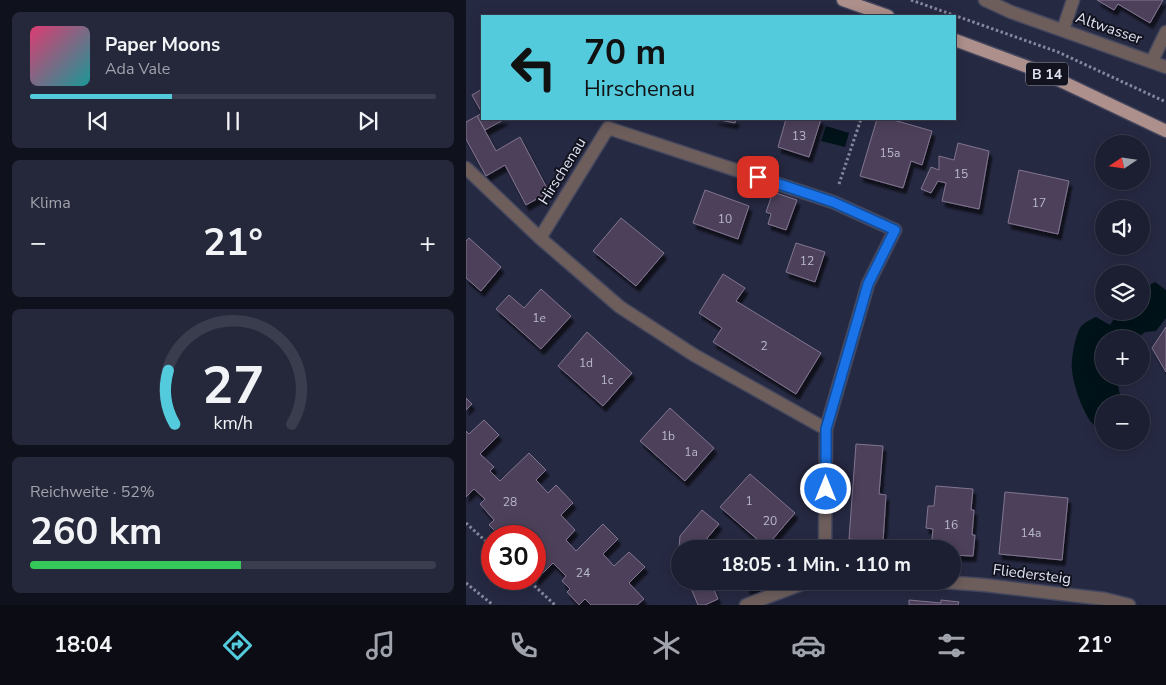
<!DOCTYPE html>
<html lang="de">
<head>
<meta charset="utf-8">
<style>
	:root { --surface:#1c1f32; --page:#25273a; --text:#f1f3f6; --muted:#a0a2ac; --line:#3a3d4d; --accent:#54cadd }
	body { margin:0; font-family:"Nunito Sans",sans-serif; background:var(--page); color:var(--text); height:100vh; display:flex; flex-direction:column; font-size:19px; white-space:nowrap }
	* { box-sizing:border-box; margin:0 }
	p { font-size:16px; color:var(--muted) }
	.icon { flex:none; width:28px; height:28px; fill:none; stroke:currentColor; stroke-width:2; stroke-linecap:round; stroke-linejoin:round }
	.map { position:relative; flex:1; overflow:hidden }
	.drawer { display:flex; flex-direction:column; gap:12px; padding:12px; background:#0f111c; width:466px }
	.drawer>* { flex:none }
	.banner { position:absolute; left:15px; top:15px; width:475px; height:105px; border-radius:0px; box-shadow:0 2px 12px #0003,0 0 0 1px var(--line); background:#54cadd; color:#111; overflow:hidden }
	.needle { width:32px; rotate:257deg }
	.fabs { position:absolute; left:629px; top:135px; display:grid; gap:10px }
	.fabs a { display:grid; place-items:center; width:55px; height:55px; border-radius:50%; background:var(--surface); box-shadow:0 2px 12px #0003,0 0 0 1px var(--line); font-size:25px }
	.speed { position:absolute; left:15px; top:525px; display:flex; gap:10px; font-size:25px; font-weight:700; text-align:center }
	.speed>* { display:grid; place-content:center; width:65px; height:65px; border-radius:50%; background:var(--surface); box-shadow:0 2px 12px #0003,0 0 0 1px var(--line); line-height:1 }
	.speed .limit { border:8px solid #d22; background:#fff; color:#111 }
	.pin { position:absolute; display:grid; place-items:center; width:42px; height:42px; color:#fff; margin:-21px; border-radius:10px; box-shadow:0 2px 8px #0006 }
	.me { position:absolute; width:55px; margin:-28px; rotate:0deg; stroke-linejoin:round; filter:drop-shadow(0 0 4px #0008) }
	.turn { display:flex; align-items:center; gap:18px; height:105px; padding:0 20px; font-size:22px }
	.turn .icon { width:65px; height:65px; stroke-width:2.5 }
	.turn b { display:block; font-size:35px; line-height:42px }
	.big { font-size:38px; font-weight:700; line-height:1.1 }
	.drawer .widget { flex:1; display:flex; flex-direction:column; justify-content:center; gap:8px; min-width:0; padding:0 18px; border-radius:8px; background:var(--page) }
	.drawer .dial { align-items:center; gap:0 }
	.dial svg { height:130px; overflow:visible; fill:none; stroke:var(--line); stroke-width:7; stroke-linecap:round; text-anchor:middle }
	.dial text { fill:var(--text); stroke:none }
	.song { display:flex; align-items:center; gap:15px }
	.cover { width:60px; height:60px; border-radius:8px; background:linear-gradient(135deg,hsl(340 70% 55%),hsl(180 70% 35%)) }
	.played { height:5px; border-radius:2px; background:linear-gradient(90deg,var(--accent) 35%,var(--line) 35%) }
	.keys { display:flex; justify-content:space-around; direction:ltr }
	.heat { display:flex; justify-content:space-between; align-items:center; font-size:28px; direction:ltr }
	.charge { height:8px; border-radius:4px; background:linear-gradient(90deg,#34c759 52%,var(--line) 0) }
	.trip { position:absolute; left:205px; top:540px; width:290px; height:50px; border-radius:25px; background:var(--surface); box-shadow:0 2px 12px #0003,0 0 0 1px var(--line); font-weight:700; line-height:50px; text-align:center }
	.menu { display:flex; height:80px; justify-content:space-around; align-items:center; background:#0b0c14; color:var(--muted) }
	.menu .icon { width:35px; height:35px }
	.menu .current { color:var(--accent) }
	.menu b { font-size:22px; color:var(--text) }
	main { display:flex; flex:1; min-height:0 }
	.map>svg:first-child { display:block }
	.water { fill:#001319 }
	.building { fill:#4d415a; stroke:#827591; filter:url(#shadow) }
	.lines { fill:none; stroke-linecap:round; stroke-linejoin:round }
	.lane-casing { stroke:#44475e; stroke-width:15 }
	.street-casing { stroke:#44475e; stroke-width:15 }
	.primary-casing { stroke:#44475e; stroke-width:15 }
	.path { stroke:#85889d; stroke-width:3; stroke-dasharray:2.5 2.5; stroke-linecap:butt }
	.lane { stroke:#6d5e5c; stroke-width:12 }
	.street { stroke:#6d5e5c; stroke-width:12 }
	.primary { stroke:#ad8f8b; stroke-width:12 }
	.route-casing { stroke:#114b97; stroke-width:12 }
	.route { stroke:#1a73e8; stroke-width:9 }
	.labels { text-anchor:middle; stroke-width:4; stroke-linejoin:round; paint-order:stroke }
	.number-label { font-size:12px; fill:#babacc }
	.shield { fill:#12131e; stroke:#a2a4b2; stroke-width:1 }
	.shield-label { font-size:14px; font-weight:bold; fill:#dfe2f2 }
	.street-label { font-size:15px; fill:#dfe2f2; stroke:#12131e }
</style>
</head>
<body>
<main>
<section class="drawer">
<div class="widget">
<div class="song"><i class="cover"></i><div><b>Paper Moons</b><p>Ada Vale</p></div></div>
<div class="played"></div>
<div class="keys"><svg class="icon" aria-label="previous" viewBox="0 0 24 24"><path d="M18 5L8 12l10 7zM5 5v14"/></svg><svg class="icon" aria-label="pause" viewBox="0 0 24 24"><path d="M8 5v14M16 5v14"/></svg><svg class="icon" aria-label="next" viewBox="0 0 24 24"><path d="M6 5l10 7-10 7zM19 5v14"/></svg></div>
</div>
<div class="widget"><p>Klima</p>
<div class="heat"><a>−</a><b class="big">21°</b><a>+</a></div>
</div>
<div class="widget dial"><svg viewBox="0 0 100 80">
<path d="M14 69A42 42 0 1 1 86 69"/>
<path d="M14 69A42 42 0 0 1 10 36" stroke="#54cadd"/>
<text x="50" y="56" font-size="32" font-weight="700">27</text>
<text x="50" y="72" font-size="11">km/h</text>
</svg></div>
<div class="widget"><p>Reichweite · 52%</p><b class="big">260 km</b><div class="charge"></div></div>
</section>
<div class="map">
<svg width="700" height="605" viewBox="0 0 700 605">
	<defs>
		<filter id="shadow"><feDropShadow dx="3" dy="5.5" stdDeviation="1" flood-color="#0009"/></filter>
	</defs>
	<rect width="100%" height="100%" fill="#262942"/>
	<!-- water -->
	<g class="water">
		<polygon points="360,126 383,133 379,147 355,141"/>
		<path d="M689,282l11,8v28l-10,13 -11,1 -9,7h-32l-1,11 -5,-3 -2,6 7,5 1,18h15l-2,5 5,23h-18l-1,26c-2,-2 -7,-4 -10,-6 -10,-10 -20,-40 -21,-54 -1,-11 3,-33 8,-42 4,-6 10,-8 16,-11l14,8 9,-14h22v-21z"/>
	</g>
	<!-- building -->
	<g class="building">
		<polygon points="631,0 697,0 684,23 652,4 648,10"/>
		<polygon points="16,89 16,119 39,119 19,130 11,116 16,113 6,95"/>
		<polygon points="11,116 30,151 54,137 83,192 60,205 39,165 20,176 0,139 0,122"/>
		<polygon points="249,119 270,119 269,123"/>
		<polygon points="320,119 355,119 343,157 312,147"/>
		<polygon points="411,119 424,119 466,131 456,165 445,161 437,188 394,176"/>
		<polygon points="492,143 523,151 513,209 476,201 480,183 472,181 465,193 455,189 465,167 473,170 473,156 488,160"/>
		<polygon points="553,170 603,181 592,234 542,223"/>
		<polygon points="239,190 283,206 272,239 227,223"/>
		<polygon points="307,192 331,200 320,230 302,224 305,214 300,212"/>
		<polygon points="155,218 198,253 170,286 127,251"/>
		<polygon points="3,238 35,267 15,291 0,278 0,241"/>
		<polygon points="330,243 359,252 349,282 320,272"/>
		<polygon points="257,274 279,288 270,301 355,353 330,394 247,342 256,328 233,313"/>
		<polygon points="75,289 105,316 75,349 30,309 43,295 58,308"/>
		<polygon points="700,327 700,372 686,348"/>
		<polygon points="121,332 166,373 137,406 92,366"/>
		<polygon points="0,398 6,404 0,410"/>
		<polygon points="204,408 248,448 219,481 174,441"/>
		<polygon points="18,420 33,435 14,454 28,467 24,471 34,481 63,453 80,470 70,480 82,493 90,485 107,503 95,515 109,530 100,540 110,551 137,524 152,539 137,554 148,566 163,552 179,567 163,583 178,599 171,605 125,605 119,599 113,605 101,592 104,589 96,581 100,576 87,563 70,580 69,579 69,536 34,536 23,525 28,520 14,504 19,499 8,489 0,497 0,431 3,434"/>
		<polygon points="390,444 417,446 413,494 420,495 417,542 383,539"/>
		<polygon points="284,474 329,513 300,547 254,507"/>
		<polygon points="470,486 507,489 505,510 508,510 506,535 509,535 507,556 486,555 486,549 465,549 467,529 460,528 462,506 468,506"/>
		<polygon points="539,492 602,498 596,560 533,554"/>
		<polygon points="236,510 253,524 232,549 214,549 214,563 212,559 214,536"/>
		<polygon points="274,543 281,549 271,549"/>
		<polygon points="222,581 244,581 252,599 239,605 232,605"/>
		<polygon points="279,581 305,581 282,590"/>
		<polygon points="443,600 475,603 475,600 493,602 492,605 443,605"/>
	</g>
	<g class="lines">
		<!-- lane casing -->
		<g class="lane-casing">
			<g id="lane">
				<polyline points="597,30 607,0"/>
				<polyline points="686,61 700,32"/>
			</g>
		</g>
		<!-- street casing -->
		<g class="street-casing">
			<g id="street">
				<polyline points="519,0 545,12 700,67"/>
				<polyline points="0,168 74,238"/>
				<polyline points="359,549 360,429 402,284 429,230 367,202 142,128 74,238 154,307 228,355 360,429"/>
				<polyline points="464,581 518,585 639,599 663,605"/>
				<polyline points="280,605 344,581"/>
			</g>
		</g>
		<!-- primary casing -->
		<g class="primary-casing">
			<g id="primary">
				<polyline points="377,0 422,16"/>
				<polyline points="489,40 578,73 700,131"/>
			</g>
		</g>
		<!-- path -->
		<g class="path">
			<polyline points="445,0 592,52 700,102"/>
			<polyline points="373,184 395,119"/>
			<polyline points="0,523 26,547"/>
			<polyline points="61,579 89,605"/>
			<polyline points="0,583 27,605"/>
		</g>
		<!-- lane -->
		<use href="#lane" class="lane"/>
		<!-- street -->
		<use href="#street" class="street"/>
		<!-- primary -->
		<use href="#primary" class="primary"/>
	</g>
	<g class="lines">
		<!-- route casing -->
		<g class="route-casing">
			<polyline id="route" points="292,177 367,202 429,230 402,284 360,429 360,489"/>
		</g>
		<!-- route -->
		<use href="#route" class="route"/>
	</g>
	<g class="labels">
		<!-- number labels -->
		<g class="number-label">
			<text x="333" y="140">13</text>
			<text x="424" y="157">15a</text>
			<text x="495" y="178">15</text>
			<text x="573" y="207">17</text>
			<text x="259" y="223">10</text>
			<text x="341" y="265">12</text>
			<text x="73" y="322">1e</text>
			<text x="298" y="350">2</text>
			<text x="120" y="367">1d</text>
			<text x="141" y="384">1c</text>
			<text x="202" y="440">1b</text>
			<text x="225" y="456">1a</text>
			<text x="283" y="505">1</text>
			<text x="44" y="506">28</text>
			<text x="304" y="525">20</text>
			<text x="485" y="529">16</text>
			<text x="565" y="537">14a</text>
			<text x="117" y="577">24</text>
		</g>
		<!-- shield labels -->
		<rect class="shield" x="560" y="62.5" width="42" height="23" rx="4"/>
		<g class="shield-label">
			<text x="581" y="79">B 14</text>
		</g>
		<!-- street labels -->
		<g class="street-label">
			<text transform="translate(643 28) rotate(19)" y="5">Altwasser</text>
			<text transform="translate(96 171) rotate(-58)" y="5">Hirschenau</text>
			<text transform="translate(566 574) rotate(7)" y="5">Fliedersteig</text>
		</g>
	</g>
</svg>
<div class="fabs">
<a><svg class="needle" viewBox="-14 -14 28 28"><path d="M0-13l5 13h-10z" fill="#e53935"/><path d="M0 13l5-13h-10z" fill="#a0a2ac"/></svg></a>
<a><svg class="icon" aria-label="sound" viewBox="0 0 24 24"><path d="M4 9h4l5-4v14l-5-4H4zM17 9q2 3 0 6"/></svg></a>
<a><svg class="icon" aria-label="layers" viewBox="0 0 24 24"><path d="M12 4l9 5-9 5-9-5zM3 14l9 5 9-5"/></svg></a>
<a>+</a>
<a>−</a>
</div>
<div class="speed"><div class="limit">30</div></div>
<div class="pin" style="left:292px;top:177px;background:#d93025"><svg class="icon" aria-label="arrive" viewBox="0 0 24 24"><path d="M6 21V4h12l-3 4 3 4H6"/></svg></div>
<svg class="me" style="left:360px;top:489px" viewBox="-20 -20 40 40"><circle r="17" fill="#1a73e8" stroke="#fff" stroke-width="3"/><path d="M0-11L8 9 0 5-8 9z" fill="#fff"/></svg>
<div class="trip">18:05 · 1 Min. · 110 m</div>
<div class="banner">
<div class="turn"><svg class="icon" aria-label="left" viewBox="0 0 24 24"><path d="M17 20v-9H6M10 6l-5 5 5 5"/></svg><div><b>70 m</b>Hirschenau</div></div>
</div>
</div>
</main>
<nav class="menu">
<b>18:04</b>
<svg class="icon current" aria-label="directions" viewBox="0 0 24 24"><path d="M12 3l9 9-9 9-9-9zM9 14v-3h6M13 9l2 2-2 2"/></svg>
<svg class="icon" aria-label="music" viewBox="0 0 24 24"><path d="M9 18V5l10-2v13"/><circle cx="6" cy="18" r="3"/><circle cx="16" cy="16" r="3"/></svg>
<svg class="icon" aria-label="phone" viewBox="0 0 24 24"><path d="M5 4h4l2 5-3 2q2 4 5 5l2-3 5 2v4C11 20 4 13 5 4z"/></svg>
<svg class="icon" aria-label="climate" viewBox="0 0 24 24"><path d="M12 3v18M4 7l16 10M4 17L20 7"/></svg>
<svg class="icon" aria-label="car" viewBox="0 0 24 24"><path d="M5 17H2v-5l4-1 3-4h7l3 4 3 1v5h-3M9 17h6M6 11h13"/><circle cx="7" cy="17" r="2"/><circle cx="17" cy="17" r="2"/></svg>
<svg class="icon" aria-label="filters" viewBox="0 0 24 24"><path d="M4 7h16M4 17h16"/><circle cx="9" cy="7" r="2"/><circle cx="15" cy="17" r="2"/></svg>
<b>21°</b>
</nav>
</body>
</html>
